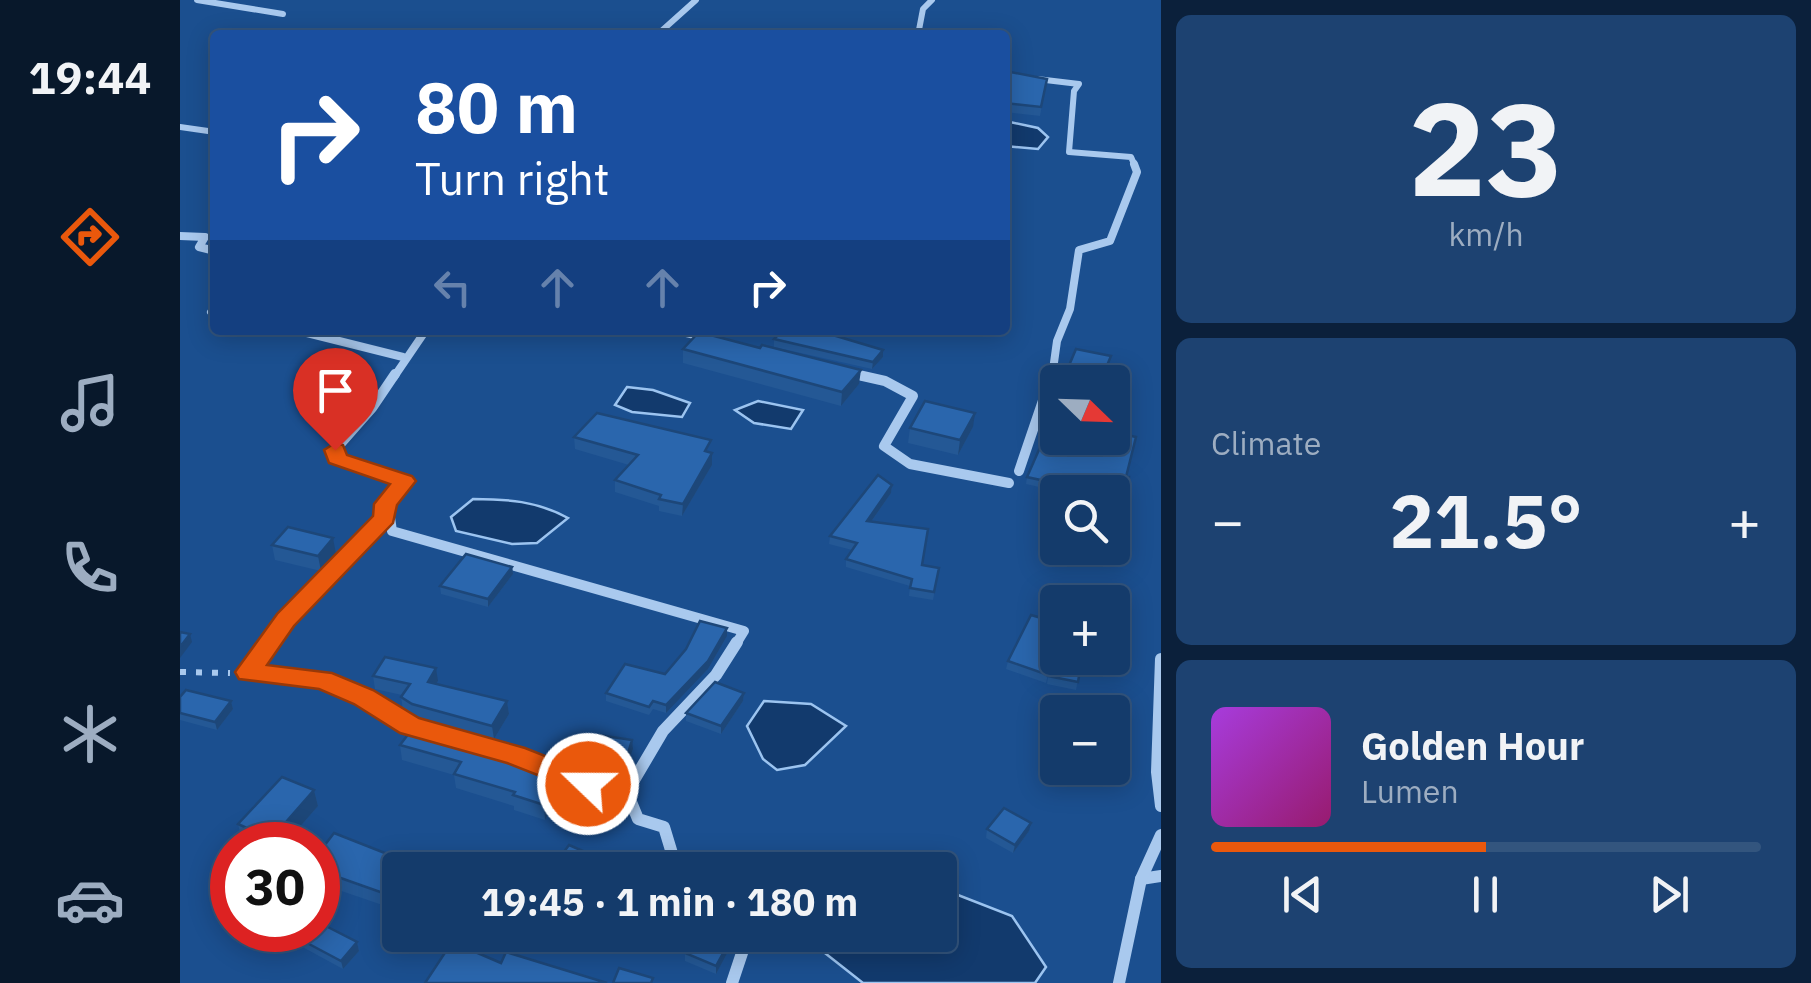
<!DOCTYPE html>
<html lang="en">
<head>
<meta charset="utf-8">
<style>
	:root { --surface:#143b6b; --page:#1d4271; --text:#f1f3f6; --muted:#9dadc1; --line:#33557e; --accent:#ea580c }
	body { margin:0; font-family:"IBM Plex Sans",sans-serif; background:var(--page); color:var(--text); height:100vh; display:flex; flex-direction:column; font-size:38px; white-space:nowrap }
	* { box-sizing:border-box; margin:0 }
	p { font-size:32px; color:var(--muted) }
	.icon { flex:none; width:55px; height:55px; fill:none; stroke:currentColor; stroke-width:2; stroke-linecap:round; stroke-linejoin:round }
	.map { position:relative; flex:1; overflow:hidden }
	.side { display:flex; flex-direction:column; gap:15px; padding:15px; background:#0b203b; width:650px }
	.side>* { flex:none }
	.guide { position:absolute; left:30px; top:30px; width:800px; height:305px; border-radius:10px; box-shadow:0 5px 25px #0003,0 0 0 2px var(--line); background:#1a4fa0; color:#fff; overflow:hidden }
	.needle { width:65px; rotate:113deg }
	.tools { position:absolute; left:860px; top:365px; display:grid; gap:20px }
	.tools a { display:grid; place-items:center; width:90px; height:90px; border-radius:10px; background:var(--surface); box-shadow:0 5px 25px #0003,0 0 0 2px var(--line); font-size:50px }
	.speed { position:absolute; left:30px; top:822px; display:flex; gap:20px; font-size:50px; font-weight:700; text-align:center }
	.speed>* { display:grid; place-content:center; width:130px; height:130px; border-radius:50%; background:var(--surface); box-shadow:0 5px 25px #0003,0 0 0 2px var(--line); line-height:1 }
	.speed .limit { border:15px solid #d22; background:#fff; color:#111 }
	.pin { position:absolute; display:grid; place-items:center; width:85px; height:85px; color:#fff; margin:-102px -42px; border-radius:50% 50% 50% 0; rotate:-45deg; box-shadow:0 0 10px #0007 }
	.pin .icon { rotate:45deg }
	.me { position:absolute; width:110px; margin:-55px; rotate:292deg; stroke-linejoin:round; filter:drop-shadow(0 0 8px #0008) }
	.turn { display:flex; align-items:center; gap:35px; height:210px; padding:0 40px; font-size:45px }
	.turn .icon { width:130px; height:130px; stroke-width:2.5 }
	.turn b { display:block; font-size:70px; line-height:85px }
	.lanes { display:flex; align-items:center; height:95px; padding:0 40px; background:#0003; justify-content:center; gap:50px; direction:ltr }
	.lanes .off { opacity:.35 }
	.big { font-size:75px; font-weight:700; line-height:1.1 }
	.side .widget { flex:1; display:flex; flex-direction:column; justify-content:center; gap:15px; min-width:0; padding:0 35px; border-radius:15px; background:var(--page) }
	.side .dial { align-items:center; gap:0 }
	.dial b { font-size:130px; line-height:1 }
	.song { display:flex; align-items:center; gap:30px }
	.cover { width:120px; height:120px; border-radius:15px; background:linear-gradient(135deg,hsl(280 70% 55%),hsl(320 70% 35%)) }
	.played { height:10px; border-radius:5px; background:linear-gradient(90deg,var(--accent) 50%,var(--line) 50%) }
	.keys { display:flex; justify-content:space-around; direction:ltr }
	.heat { display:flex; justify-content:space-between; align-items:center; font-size:55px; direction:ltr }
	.trip { position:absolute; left:202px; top:852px; width:575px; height:100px; border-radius:10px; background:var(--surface); box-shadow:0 5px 25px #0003,0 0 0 2px var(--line); font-weight:700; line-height:100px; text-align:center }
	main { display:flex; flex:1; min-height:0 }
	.tabs { display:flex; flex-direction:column; width:180px; justify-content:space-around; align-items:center; background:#08182b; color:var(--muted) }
	.tabs .icon { width:70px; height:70px }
	.tabs .current { color:var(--accent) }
	.tabs b { font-size:45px; color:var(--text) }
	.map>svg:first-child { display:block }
	.water { fill:#123a6d; stroke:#9cc4f0; stroke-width:2.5 }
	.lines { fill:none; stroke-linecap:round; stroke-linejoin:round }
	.path { stroke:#a9c9ee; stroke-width:6; stroke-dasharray:6 10; stroke-linecap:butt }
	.minor-far3 { stroke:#a9c9ee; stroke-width:6 }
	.minor-far2 { stroke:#a9c9ee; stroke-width:8 }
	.minor-far1 { stroke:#a9c9ee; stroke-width:10 }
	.minor { stroke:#a9c9ee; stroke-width:12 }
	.wall { fill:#245895 }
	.shaded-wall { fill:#1d4779 }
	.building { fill:#2a66ad; stroke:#1d4779; stroke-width:2.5 }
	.route { fill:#ea580c; stroke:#983908; stroke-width:2.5 }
</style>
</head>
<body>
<main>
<nav class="tabs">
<b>19:44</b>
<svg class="icon current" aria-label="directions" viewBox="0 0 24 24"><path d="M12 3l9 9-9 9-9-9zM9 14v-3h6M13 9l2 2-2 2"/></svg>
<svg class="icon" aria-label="music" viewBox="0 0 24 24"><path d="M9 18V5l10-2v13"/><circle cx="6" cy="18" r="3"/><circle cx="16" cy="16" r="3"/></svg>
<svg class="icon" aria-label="phone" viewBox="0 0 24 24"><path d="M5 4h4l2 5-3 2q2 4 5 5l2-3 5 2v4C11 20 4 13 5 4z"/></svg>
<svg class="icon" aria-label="climate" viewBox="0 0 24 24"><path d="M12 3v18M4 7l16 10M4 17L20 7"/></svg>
<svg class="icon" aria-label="car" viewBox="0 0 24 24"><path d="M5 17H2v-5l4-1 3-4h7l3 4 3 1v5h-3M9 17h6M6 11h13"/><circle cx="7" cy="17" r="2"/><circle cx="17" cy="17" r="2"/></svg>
</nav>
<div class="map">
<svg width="981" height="983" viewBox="0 0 981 983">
	<rect width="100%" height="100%" fill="#1b4f8f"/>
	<!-- water -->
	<g class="water">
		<polygon points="825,121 858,128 868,137 858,149 825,146"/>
		<polygon points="447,387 473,390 510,403 502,417 452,412 435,405"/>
		<polygon points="578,401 623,410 611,429 574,423 555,410"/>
		<path d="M293,499c34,0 64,2 95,19l-31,25 -25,1 -56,-13 -5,-14z"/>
		<polygon points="584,701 631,704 666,726 625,765 597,770 583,759 567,726"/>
		<polygon points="760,888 832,916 866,967 855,983 683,983 622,935 760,935"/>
	</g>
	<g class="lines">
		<!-- path -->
		<polyline class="path" points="0,672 50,673"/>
		<!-- minor-far3 -->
		<g class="minor-far3">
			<polyline points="17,0 103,14"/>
			<polyline points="477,35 516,0"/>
			<polyline points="738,35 743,9 752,0"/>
			<polyline points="857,79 899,84 894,91 889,152 951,157 955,166"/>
			<polyline points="0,127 35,132"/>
		</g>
		<!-- minor-far2 -->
		<g class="minor-far2">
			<polyline points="0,236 25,237 19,247 35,251"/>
			<polyline points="35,308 31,312 35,313"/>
			<polyline points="115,330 223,357"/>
			<polyline points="494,330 527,338"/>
			<polyline points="669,373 685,377"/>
			<polyline points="214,377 246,330"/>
			<polyline points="872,377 877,341 890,309 899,250 930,241 957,172 954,164"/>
		</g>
		<!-- minor-far1 -->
		<g class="minor-far1">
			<polyline points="215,374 192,408 155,450 157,459 224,481 208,504 212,531 564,631 556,644"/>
			<polyline points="674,374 705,381 733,396 704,446 730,464 829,483"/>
			<polyline points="839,471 872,374"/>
			<polyline points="88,644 106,620 205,517"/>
		</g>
		<!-- minor -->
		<g class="minor">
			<polyline points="90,642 68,672 143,680 243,729"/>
			<polyline points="981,659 977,772 981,806"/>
			<polyline points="307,747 353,762"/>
			<polyline points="373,771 408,785 447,792"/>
			<polyline points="508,870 494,860 484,827 458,819 447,792 483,731 536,675 557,642"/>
			<polyline points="961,879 981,876"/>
			<polyline points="552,983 568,935"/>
			<polyline points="939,983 961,879 981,835"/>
		</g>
	</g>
	<!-- wall -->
	<g class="wall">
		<polygon points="825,71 867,79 860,116 825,112"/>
		<polygon points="594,339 703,357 692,369 594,347"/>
		<polygon points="580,348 679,384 661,406 503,363 503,349"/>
		<polygon points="793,427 778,455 728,443 730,428"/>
		<polygon points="394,437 530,453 532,453 532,465 502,516 479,511 479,506 435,492 435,480 449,465 395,449"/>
		<polygon points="847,477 946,477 946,500 944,507 932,505 932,492 881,492 846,484"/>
		<polygon points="712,485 711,493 691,522 742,565 759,568 753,600 729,596 730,586 666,567 666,559 672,550 649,544 650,536"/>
		<polygon points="92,545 156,554 141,571 95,560"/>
		<polygon points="332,567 333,574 308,607 261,594 260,586"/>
		<polygon points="547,636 528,669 486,713 473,709 469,715 426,701 426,693 485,674"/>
		<polygon points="902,658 896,690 867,684 868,676"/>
		<polygon points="828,661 868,675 866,683 826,669"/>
		<polygon points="193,676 258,681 256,684 327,701 329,714 314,739 234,717 223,710 221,697 222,695 195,689"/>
		<polygon points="564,693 563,701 541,734 506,721 506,713"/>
		<polygon points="0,697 51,701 53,709 37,730 0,720"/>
		<polygon points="220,745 383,771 384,786 365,820 334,810 334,806 276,788 274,775 222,760"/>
		<polygon points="453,749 445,771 411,766 411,757"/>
		<polygon points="134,790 138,806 104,845 72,845 62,841 58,824"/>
		<polygon points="807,829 849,831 833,853 806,838"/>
		<polygon points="138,870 220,870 220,911 138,883"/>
		<polygon points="497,935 557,935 536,974 505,961 505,953 512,941"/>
		<polygon points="114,936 177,942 179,951 163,969 117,944"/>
	</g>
	<!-- shaded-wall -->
	<g class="shaded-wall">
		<polygon points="703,350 703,357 692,369 693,362"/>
		<polygon points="681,370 679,384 661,406 662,392"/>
		<polygon points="795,413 793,427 778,455 780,440"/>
		<polygon points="532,453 532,465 502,516 503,504"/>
		<polygon points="712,485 711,493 686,529 687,521"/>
		<polygon points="153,538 156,554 141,571 138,556"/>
		<polygon points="332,567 333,574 308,607 308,599"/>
		<polygon points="547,628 547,636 528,669 486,713 486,705"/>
		<polygon points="10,634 12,642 0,658 0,647"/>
		<polygon points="256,668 258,681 249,694 248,682"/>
		<polygon points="564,693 563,701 541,734 541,726"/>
		<polygon points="51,701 53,709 37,730 35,722"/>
		<polygon points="327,701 329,714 314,739 312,726"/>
		<polygon points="452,740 453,749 445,771 445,763"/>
		<polygon points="383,771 384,786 365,820 364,805"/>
		<polygon points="134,790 138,806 104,845 92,845 91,839"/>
		<polygon points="851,823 849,831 833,853 835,845"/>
		<polygon points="553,935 557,935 536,974 536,966"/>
		<polygon points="177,942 179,951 163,969 161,961"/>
	</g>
	<!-- building -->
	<g class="building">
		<polygon points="825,71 867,79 861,107 825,103"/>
		<polygon points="603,330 617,330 633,334 636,330 703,350 693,362 594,339"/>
		<polygon points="519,332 580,348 582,345 681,370 662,392 503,349"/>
		<polygon points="896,349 931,356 920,382 882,382"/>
		<polygon points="745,401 795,413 780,440 730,428"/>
		<polygon points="417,413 531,440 525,451 532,453 503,504 479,499 481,495 435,480 458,455 394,437"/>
		<polygon points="932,432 956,437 946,477 949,477 946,500 932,497 932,492 915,492 847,477 865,436 906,446 908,438 932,438"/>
		<polygon points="698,475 712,485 687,521 748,529 742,565 759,568 754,592 730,588 732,579 666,559 677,543 650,536"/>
		<polygon points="108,527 153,538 138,556 92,545"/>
		<polygon points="286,554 332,567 308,599 260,586"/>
		<polygon points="851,615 868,620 864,647 868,648 868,675 828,661"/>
		<polygon points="520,621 547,628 528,661 486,705 473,701 469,707 426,693 445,664 485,674 506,649"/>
		<polygon points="0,632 10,634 0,647"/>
		<polygon points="876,650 878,658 902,658 898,682 868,676"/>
		<polygon points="205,657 256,668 248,682 327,701 312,726 232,704 221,697 230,684 193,676"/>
		<polygon points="535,682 564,693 541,726 506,713"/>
		<polygon points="6,690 51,701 35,722 0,713 0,697"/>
		<polygon points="236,724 383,771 364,805 333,795 335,792 274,774 281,762 220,745"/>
		<polygon points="419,735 452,740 445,763 411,757"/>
		<polygon points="102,777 134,790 91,839 58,824"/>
		<polygon points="824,808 851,823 835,845 807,829"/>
		<polygon points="154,833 248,870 220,870 220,899 138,870 138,854"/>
		<polygon points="389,845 444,869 447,863 464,870 377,870 372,868"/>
		<polygon points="138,922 177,942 161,961 114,936 120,930 138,930"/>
		<polygon points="515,935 553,935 536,966 505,953"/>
		<polygon points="272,942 321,963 326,952 427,983 245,983"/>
		<polygon points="439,968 473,978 471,983 433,983"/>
	</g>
	<!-- route -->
	<polygon class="route" points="155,443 163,445 167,455 232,476 236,481 217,505 213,523 114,626 87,665 152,673 193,690 239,718 345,748 418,777 423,784 418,792 408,795 327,763 220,733 174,704 139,689 59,679 55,672 97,614 193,516 194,504 210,484 149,463 144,450"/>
</svg>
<div class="tools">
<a><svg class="needle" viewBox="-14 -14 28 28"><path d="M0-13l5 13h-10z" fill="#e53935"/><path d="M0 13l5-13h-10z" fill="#9dadc1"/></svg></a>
<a><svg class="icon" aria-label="search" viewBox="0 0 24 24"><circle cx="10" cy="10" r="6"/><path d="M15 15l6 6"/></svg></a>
<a>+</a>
<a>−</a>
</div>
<div class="speed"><div class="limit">30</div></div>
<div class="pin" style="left:155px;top:450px;background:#d93025"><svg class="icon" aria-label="arrive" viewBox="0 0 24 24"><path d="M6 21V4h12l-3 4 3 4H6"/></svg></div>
<svg class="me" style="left:408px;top:784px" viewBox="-20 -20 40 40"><circle r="17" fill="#ea580c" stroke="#fff" stroke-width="3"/><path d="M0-11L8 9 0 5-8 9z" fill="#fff"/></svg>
<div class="trip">19:45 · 1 min · 180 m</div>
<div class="guide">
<div class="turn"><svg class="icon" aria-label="right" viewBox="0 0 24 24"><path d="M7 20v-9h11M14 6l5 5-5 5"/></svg><div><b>80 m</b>Turn right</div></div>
<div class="lanes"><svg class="icon off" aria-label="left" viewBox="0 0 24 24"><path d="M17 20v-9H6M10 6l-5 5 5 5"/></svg><svg class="icon off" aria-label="ahead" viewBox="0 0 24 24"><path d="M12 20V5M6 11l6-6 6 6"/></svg><svg class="icon off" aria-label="ahead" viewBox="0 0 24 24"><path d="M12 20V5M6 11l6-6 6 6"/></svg><svg class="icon" aria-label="right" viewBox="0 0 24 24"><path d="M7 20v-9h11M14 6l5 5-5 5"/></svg></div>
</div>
</div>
<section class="side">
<div class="widget dial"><b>23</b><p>km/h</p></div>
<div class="widget"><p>Climate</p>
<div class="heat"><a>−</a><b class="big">21.5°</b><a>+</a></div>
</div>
<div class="widget">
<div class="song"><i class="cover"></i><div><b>Golden Hour</b><p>Lumen</p></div></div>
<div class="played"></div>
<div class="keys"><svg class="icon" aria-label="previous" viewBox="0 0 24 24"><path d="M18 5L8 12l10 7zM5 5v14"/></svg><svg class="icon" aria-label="pause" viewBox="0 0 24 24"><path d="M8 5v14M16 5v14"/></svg><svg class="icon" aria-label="next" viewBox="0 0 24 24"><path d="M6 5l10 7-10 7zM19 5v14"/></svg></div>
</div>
</section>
</main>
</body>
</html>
